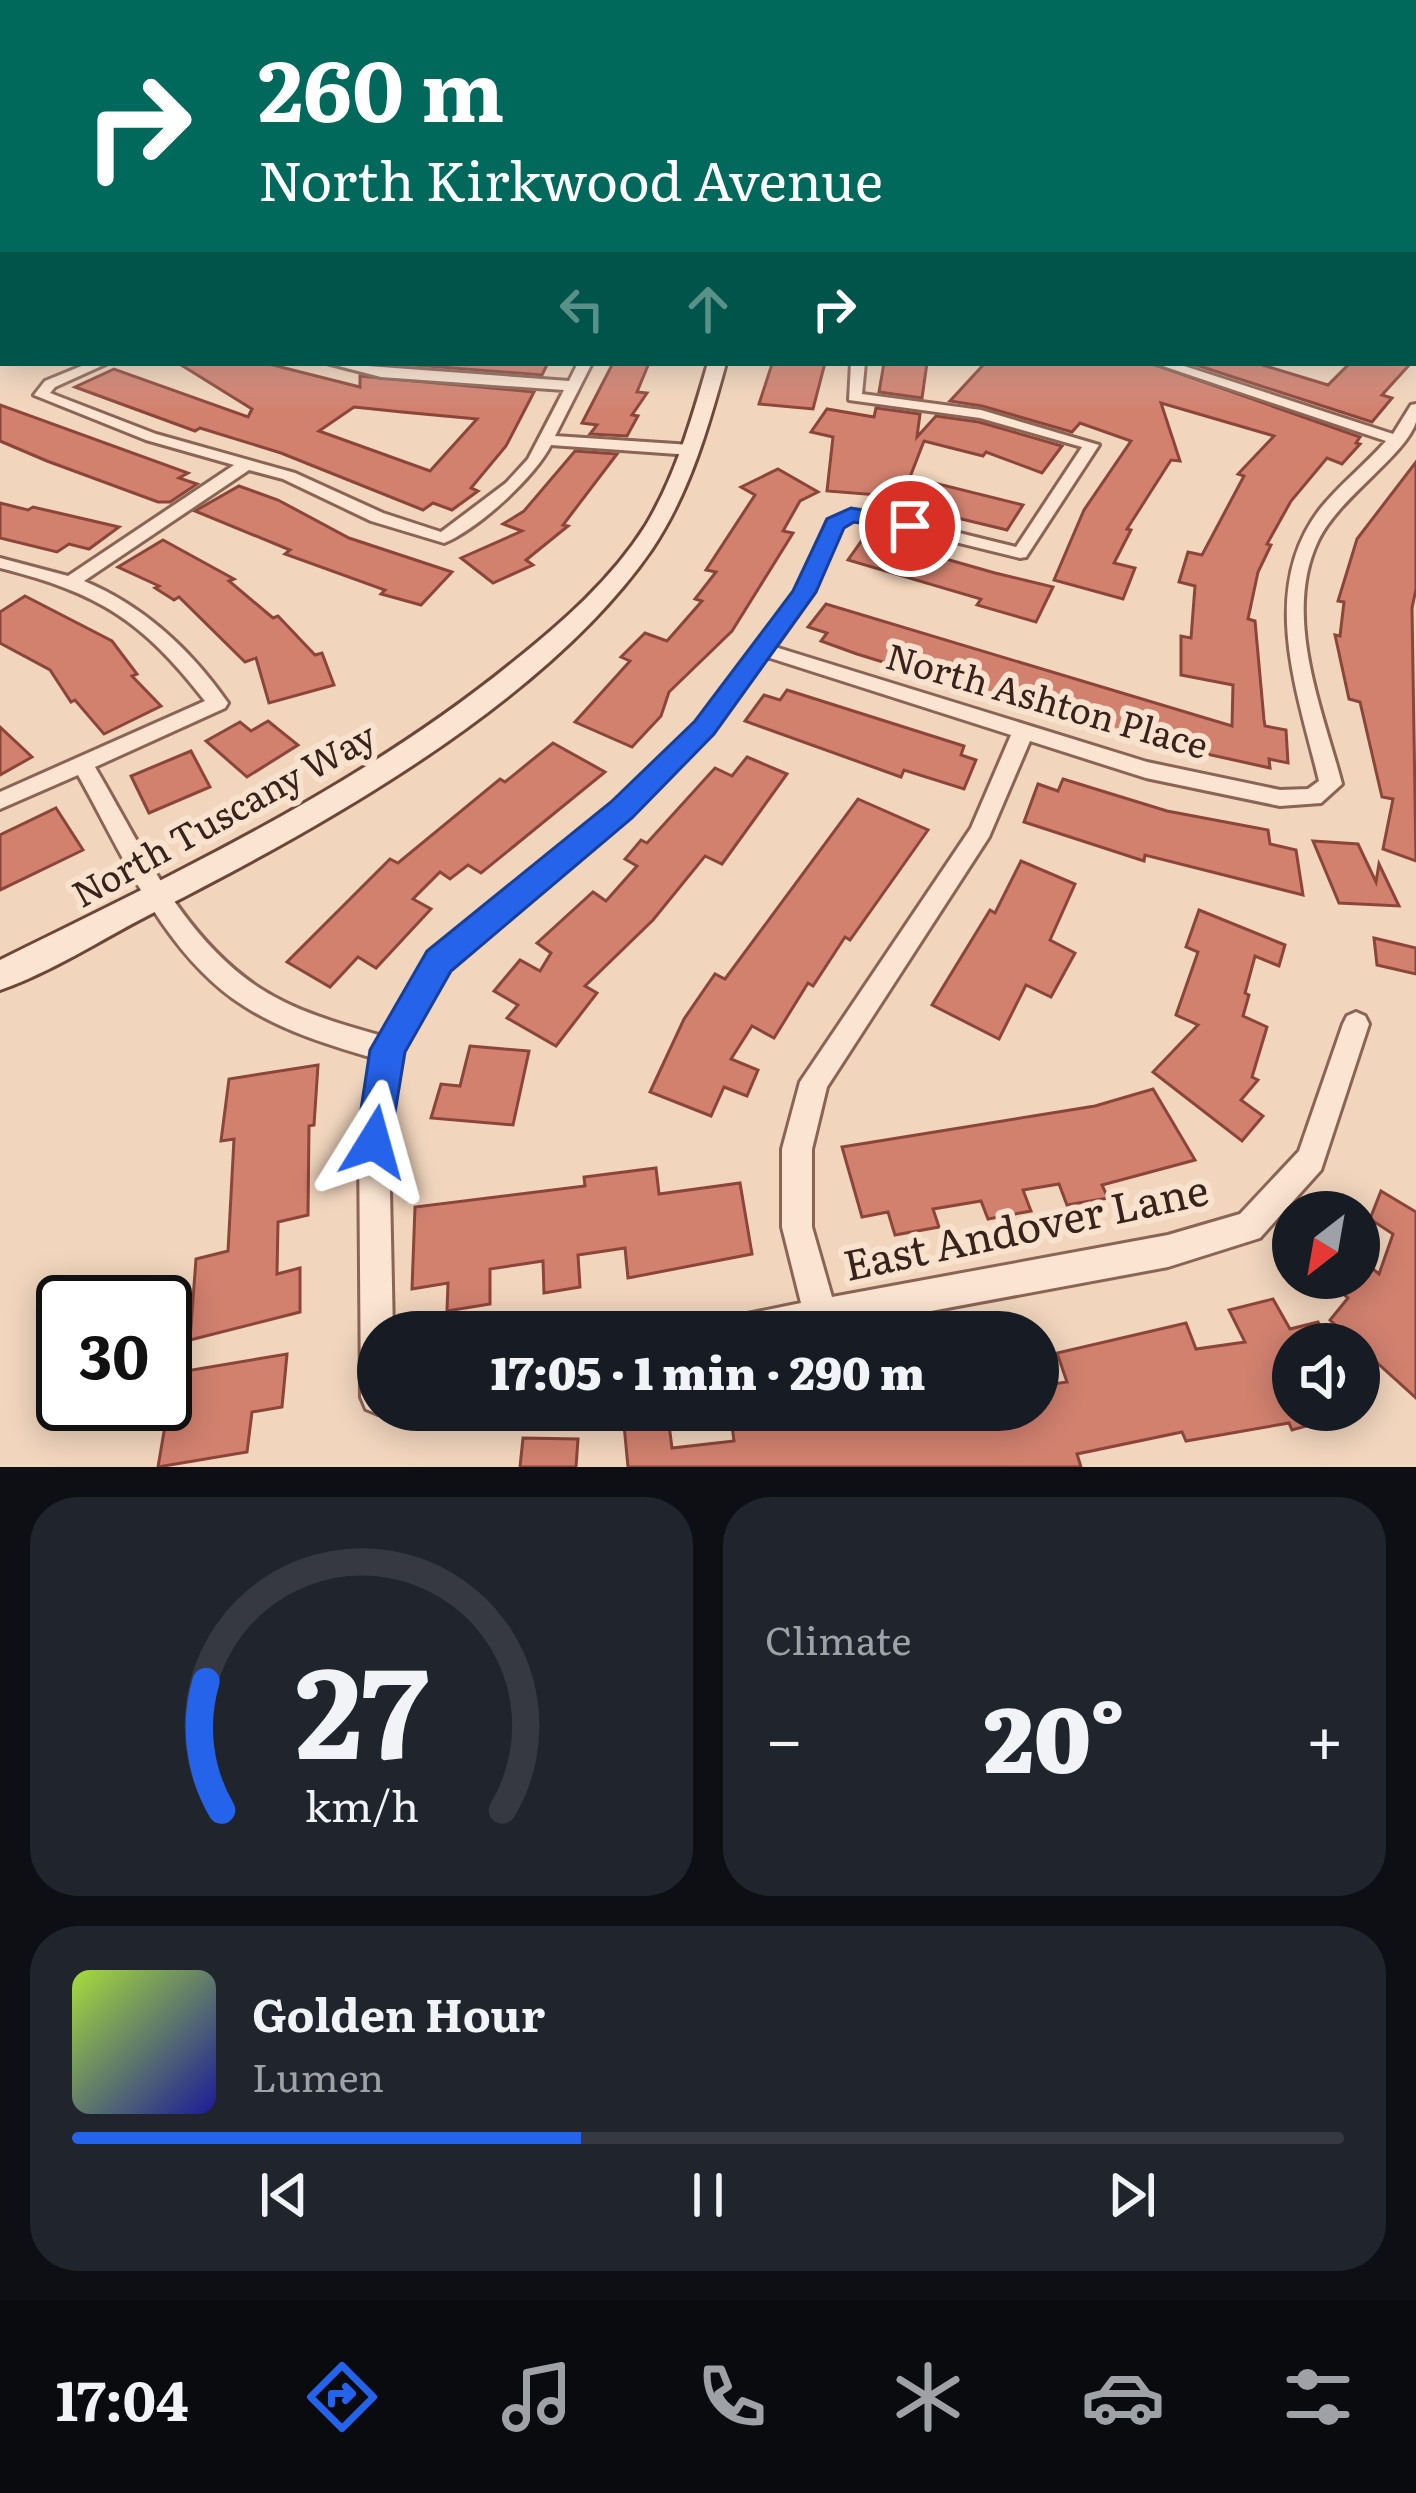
<!DOCTYPE html>
<html lang="en">
<head>
<meta charset="utf-8">
<style>
	:root { --surface:#171b24; --page:#20242c; --text:#f1f3f6; --muted:#9ea1a6; --line:#363941; --accent:#2563eb }
	body { margin:0; font-family:Literata,serif; background:var(--page); color:var(--text); height:100vh; display:flex; flex-direction:column; font-size:45px; white-space:nowrap }
	* { box-sizing:border-box; margin:0 }
	p { font-size:39px; color:var(--muted) }
	.icon { flex:none; width:66px; height:66px; fill:none; stroke:currentColor; stroke-width:2; stroke-linecap:round; stroke-linejoin:round }
	.map { position:relative; height:1467px; overflow:hidden }
	.details { display:flex; flex-direction:column; gap:30px; padding:30px; background:#0d0f14; flex:1 }
	.details>* { flex:none }
	.banner { position:absolute; left:0px; top:0px; width:1416px; height:366px; box-shadow:0 6px 30px #0003; background:#00695c; color:#fff; overflow:hidden }
	.needle { width:78px; rotate:211deg }
	.buttons { position:absolute; left:1272px; top:1191px; display:grid; gap:24px }
	.buttons a { display:grid; place-items:center; width:108px; height:108px; border-radius:50%; background:var(--surface); box-shadow:0 6px 30px #0003; font-size:60px }
	.speed { position:absolute; left:36px; top:1275px; display:flex; gap:24px; font-size:60px; font-weight:700; text-align:center }
	.speed>* { display:grid; place-content:center; width:156px; height:156px; border-radius:50%; background:var(--surface); box-shadow:0 6px 30px #0003; line-height:1 }
	.speed .limit { border:6px solid #111; border-radius:18px; background:#fff; color:#111 }
	.pin { position:absolute; display:grid; place-items:center; width:102px; height:102px; color:#fff; margin:-51px; border:6px solid #fff; border-radius:50%; box-shadow:0 3px 12px #0007 }
	.me { position:absolute; width:132px; margin:-66px; rotate:8deg; stroke-linejoin:round; filter:drop-shadow(0 0 9px #0008) }
	.turn { display:flex; align-items:center; gap:42px; height:252px; padding:0 60px; font-size:54px }
	.turn .icon { width:156px; height:156px; stroke-width:2.5 }
	.turn b { display:block; font-size:84px; line-height:102px }
	.lanes { display:flex; align-items:center; height:114px; padding:0 60px; background:#0003; justify-content:center; gap:60px; direction:ltr }
	.lanes .off { opacity:.35 }
	.big { font-size:90px; font-weight:800; line-height:1.1 }
	.details .widget { flex:1; display:flex; flex-direction:column; justify-content:center; gap:18px; min-width:0; padding:0 42px; border-radius:48px; background:var(--page) }
	.details .dial { align-items:center; gap:0 }
	.dial svg { height:312px; overflow:visible; fill:none; stroke:var(--line); stroke-width:7; stroke-linecap:round; text-anchor:middle }
	.dial text { fill:var(--text); stroke:none }
	.song { display:flex; align-items:center; gap:36px }
	.cover { width:144px; height:144px; border-radius:18px; background:linear-gradient(135deg,hsl(80 70% 55%),hsl(240 70% 35%)) }
	.played { height:12px; border-radius:6px; background:linear-gradient(90deg,var(--accent) 40%,var(--line) 40%) }
	.keys { display:flex; justify-content:space-around; direction:ltr }
	.heat { display:flex; justify-content:space-between; align-items:center; font-size:66px; direction:ltr }
	.details .tiles { flex:1; display:grid; gap:30px; grid-template-columns:1fr 1fr }
	.widget:last-child { grid-column:span 2 }
	.trip { position:absolute; left:357px; top:1311px; width:702px; height:120px; border-radius:60px; background:var(--surface); box-shadow:0 6px 30px #0003; font-weight:800; line-height:120px; text-align:center }
	.tabs { display:flex; height:192px; justify-content:space-around; align-items:center; background:#090b0e; color:var(--muted) }
	.tabs .icon { width:84px; height:84px }
	.tabs .on { color:var(--accent) }
	.tabs b { font-size:54px; color:var(--text) }
	.map>svg:first-child { display:block }
	.building { fill:#d2816f; stroke:#8b4539; stroke-width:3; fill-rule:evenodd }
	.lines { fill:none; stroke-linecap:round; stroke-linejoin:round }
	.street-casing { stroke:#8a6455; stroke-width:6 }
	.secondary-casing { stroke:#6c4638; stroke-width:6 }
	.street { fill:#fbe4d1; fill-rule:evenodd }
	.secondary { fill:#fbe4d1; fill-rule:evenodd }
	.route { fill:#2563eb; stroke:#184099; stroke-width:3 }
	.labels { text-anchor:middle; stroke-width:12; stroke-linejoin:round; paint-order:stroke }
	.street-label { font-size:36px; fill:#38221b; stroke:#f8e1cd }
	.near-street-label { font-size:42px; fill:#38221b; stroke:#f8e1cd }
</style>
</head>
<body>
<div class="map">
<svg width="1416" height="1467" viewBox="0 0 1416 1467">
	<rect width="100%" height="100%" fill="#f1d5bd"/>
	<!-- building -->
	<g class="building">
		<path d="M178,363h87l95,24v-11l174,16 -28,54 -35,42 7,3 -26,19 -19,-7 -10,7 -142,-57 -81,-25 -5,3 -120,-44 39,-18 134,48 4,-8zM354,407l48,5 75,7 -47,52 -111,-40z"/>
		<polygon points="388,363 548,363 542,375"/>
		<polygon points="613,363 649,363 637,392 647,393 632,415 638,416 627,436 590,434 597,425 582,423"/>
		<polygon points="781,363 825,363 813,409 759,404 772,364"/>
		<polygon points="884,363 927,363 922,398 879,392"/>
		<polygon points="985,363 1150,363 1360,437 1356,443 1360,444 1342,464 1327,458 1291,501 1267,544 1271,545 1258,572 1248,619 1255,621 1264,720 1265,726 1286,730 1288,763 1269,759 1270,768 1130,737 1096,727 1099,719 1068,709 1064,718 857,654 821,641 827,633 808,627 826,604 1232,726 1233,685 1181,675 1181,636 1191,638 1195,586 1179,582 1188,552 1202,555 1244,476 1238,474 1274,436 1161,403 1180,461 1171,460 1127,529 1131,530 1114,563 1135,568 1123,599 1054,580 1084,510 1131,441 1080,423 1072,432 982,406 950,401"/>
		<polygon points="1190,363 1256,363 1328,385 1350,363 1411,363 1382,395 1392,398 1372,422"/>
		<polygon points="0,405 188,473 179,478 197,484 170,502 158,502 47,461 0,441"/>
		<polygon points="876,408 920,414 917,437 936,416 979,422 1062,446 1042,473 986,452 983,456 924,441 910,477 1023,505 1007,530 887,501 891,496 827,491 833,437 811,432 827,409 874,417"/>
		<polygon points="575,451 617,454 563,525 568,526 526,560 533,565 493,583 461,558 522,531 503,524 524,511"/>
		<polygon points="1416,462 1416,589 1412,608 1416,861 1383,849 1393,799 1382,797 1360,702 1349,699 1335,635 1340,636 1344,602 1338,601 1357,539"/>
		<polygon points="778,469 818,492 800,501 783,531 793,533 732,631 669,692 661,716 632,747 575,722 630,661 621,657 645,633 667,641 702,601 695,599 716,572 706,570 755,495 741,487"/>
		<polygon points="239,486 278,500 349,538 452,572 421,605 381,594 385,590 285,554 290,550 195,511"/>
		<polygon points="0,503 28,510 33,507 119,527 89,549 69,544 57,552 0,538"/>
		<polygon points="865,536 995,573 1053,587 1036,622 977,605 981,599 848,560"/>
		<polygon points="163,540 234,579 229,581 273,618 278,616 315,655 322,653 334,685 269,703 256,658 245,662 179,597 174,600 155,588 159,586 118,567"/>
		<polygon points="25,596 112,641 137,674 132,676 161,706 104,734 75,700 71,702 50,670 0,643 0,612"/>
		<polygon points="787,690 964,746 961,755 976,760 964,789 904,770 901,777 745,721 764,695 780,700"/>
		<polygon points="268,721 298,745 247,777 206,741 240,722 251,731"/>
		<polygon points="0,727 32,757 0,775"/>
		<polygon points="553,743 605,772 481,873 468,865 450,879 440,872 413,899 431,909 376,968 358,957 330,987 287,962 390,859 398,863 500,779 505,782"/>
		<polygon points="191,751 210,787 149,813 131,776"/>
		<polygon points="747,757 787,774 722,864 705,856 653,920 585,986 597,993 556,1046 507,1018 518,1005 494,991 520,960 540,971 551,953 537,943 593,892 606,901 637,866 625,859 641,840 647,843 715,768 732,776"/>
		<polygon points="1063,779 1167,811 1268,830 1270,844 1296,850 1303,895 1145,855 1144,861 1024,822 1038,784 1058,791"/>
		<polygon points="858,799 928,830 850,940 845,937 813,986 808,983 774,1038 752,1026 731,1059 758,1070 747,1096 724,1087 711,1116 650,1092 684,1019 715,974 725,979"/>
		<polygon points="56,808 83,850 0,890 0,835"/>
		<polygon points="1313,841 1358,844 1376,882 1379,864 1399,906 1339,903"/>
		<polygon points="1021,861 1075,884 1050,940 1075,953 1051,997 1026,985 999,1039 932,1005 990,910 995,913"/>
		<polygon points="1199,910 1285,945 1279,966 1255,956 1245,993 1249,995 1243,1016 1267,1027 1252,1077 1258,1080 1241,1100 1263,1116 1242,1141 1153,1072 1198,1025 1176,1015 1198,952 1186,947"/>
		<polygon points="1374,938 1416,948 1416,974 1377,965"/>
		<polygon points="470,1046 529,1051 513,1125 431,1118 441,1084 460,1086"/>
		<polygon points="318,1065 314,1125 309,1126 308,1215 278,1222 277,1274 300,1268 300,1312 190,1340 196,1259 228,1251 234,1139 221,1141 229,1079"/>
		<polygon points="1153,1089 1195,1160 1102,1185 1108,1198 1067,1205 1059,1184 1023,1190 1031,1211 988,1219 981,1201 933,1209 939,1227 895,1235 888,1212 862,1217 842,1147 1095,1106"/>
		<polygon points="656,1168 659,1194 740,1183 752,1254 628,1278 625,1248 578,1255 580,1287 544,1293 543,1261 490,1269 490,1304 447,1311 448,1283 412,1289 415,1207 585,1186 584,1177"/>
		<polygon points="1381,1191 1416,1212 1416,1398 1330,1320 1348,1298 1325,1278 1359,1278 1359,1257 1379,1274 1393,1234 1370,1219"/>
		<polygon points="1273,1299 1290,1329 1318,1322 1331,1344 1293,1344 1293,1410 1341,1410 1342,1416 1292,1430 1289,1423 1186,1441 1182,1432 1077,1454 1081,1467 628,1467 624,1425 668,1417 672,1448 734,1441 730,1410 832,1410 834,1419 882,1415 881,1410 1038,1410 1038,1386 1067,1382 1057,1353 1186,1323 1196,1349 1245,1342 1229,1310"/>
		<polygon points="287,1354 282,1407 252,1412 247,1452 158,1467 174,1373"/>
		<polygon points="523,1438 578,1439 576,1467 520,1467"/>
	</g>
	<g class="lines">
		<!-- street casing -->
		<g class="street-casing">
			<g id="street">
				<polygon points="3,205 3,211 0,212 0,206"/>
				<polygon points="1413,209 1416,210 1416,216 1413,215"/>
				<rect x="0" y="235" width="3" height="7"/>
				<polygon points="1413,349 1416,350 1416,358 1413,357"/>
				<path d="M89,363h19l-53,24 -5,6 106,41 139,39 88,40 58,19 65,-49 22,-24 36,-69 -183,-13 -54,-14 242,18 9,-18h14l-37,73 136,9 8,5 -8,5 -140,-10c-17,33 -73,84 -107,98l-73,-22 -88,-42 -34,-9 -165,111c60,25 107,69 144,122l-3,5 -130,59c46,78 87,171 166,222 36,23 79,35 121,47l48,-83 184,-149 84,-81 98,-132 32,-71 23,-10 23,2 142,35 66,-100 -102,-29 -131,-18 2,-37h14l-3,31 119,16 118,35 -73,112 -6,1 -146,-36 -20,-2 -13,7 -27,65 -39,55 372,115 133,28 28,-1 11,-8c-21,-88 -61,-191 1,-272 20,-25 45,-44 66,-68l-232,-78h21l218,71 18,-29 5,-1c0,6 0,12 0,18 -11,34 -78,76 -98,119 -36,75 5,170 24,243l-21,19 -41,3 -134,-28 -116,-37 -41,96 -162,250 -15,62v78l20,70 336,-62 72,-21 59,-63 44,-127 4,-8 9,-4 9,4 4,8 -48,146 -61,68 -92,29 -350,65h-104l4,-12 83,-17 -19,-76v-78l18,-67 171,-254 40,-93 -244,-78 -55,76 -82,83 -182,153 -47,83 -12,90 4,190h-15v78h10l-10,4 -12,-5 -5,-12 -2,-255 14,-84c-44,-13 -90,-27 -129,-52 -80,-51 -121,-151 -166,-231l-78,34v-17l205,-91c-63,-81 -106,-108 -205,-133v-10l68,18 166,-111 -88,-25 -112,-45 11,-14z"/>
			</g>
		</g>
		<!-- secondary casing -->
		<g class="secondary-casing">
			<path id="secondary" d="M708,363h18c-18,65 -36,129 -74,186 -108,157 -338,282 -505,367 -48,25 -96,56 -147,74v-30c178,-88 358,-172 513,-298 49,-39 99,-83 133,-137 30,-50 46,-107 62,-162z"/>
		</g>
		<!-- street -->
		<use href="#street" class="street"/>
		<!-- secondary -->
		<use href="#secondary" class="secondary"/>
	</g>
	<!-- sky -->
	<linearGradient id="sky" x2="0" y2="1"><stop stop-color="#8bbad2"/><stop offset="0.5" stop-color="#f9ece1"/><stop offset="1" stop-color="#f9ece1" stop-opacity="0"/></linearGradient>
	<rect width="1416" height="409" fill="url(#sky)"/>
	<!-- route -->
	<polygon class="route" points="851,508 918,521 921,526 910,532 854,522 844,528 816,592 714,734 632,818 451,971 405,1052 388,1155 374,1161 361,1155 356,1142 370,1050 427,951 611,802 695,721 793,591 827,519"/>
	<g class="labels">
		<!-- street labels -->
		<g class="street-label">
			<text transform="translate(1047 701) rotate(16)" y="13">North Ashton Place</text>
			<text transform="translate(224 815) rotate(-29)" y="13">North Tuscany Way</text>
		</g>
		<!-- near-street labels -->
		<g class="near-street-label">
			<text transform="translate(1026 1228) rotate(-12)" y="15">East Andover Lane</text>
		</g>
	</g>
</svg>
<div class="buttons">
<a><svg class="needle" viewBox="-14 -14 28 28"><path d="M0-13l5 13h-10z" fill="#e53935"/><path d="M0 13l5-13h-10z" fill="#9ea1a6"/></svg></a>
<a><svg class="icon" aria-label="sound" viewBox="0 0 24 24"><path d="M4 9h4l5-4v14l-5-4H4zM17 9q2 3 0 6"/></svg></a>
</div>
<div class="speed"><div class="limit">30</div></div>
<div class="pin" style="left:910px;top:526px;background:#d93025"><svg class="icon" aria-label="arrive" viewBox="0 0 24 24"><path d="M6 21V4h12l-3 4 3 4H6"/></svg></div>
<svg class="me" style="left:374px;top:1142px" viewBox="-20 -20 40 40"><path d="M0-17L14 15 0 8-14 15z" fill="#2563eb" stroke="#fff" stroke-width="4"/></svg>
<div class="trip">17:05 · 1 min · 290 m</div>
<div class="banner">
<div class="turn"><svg class="icon" aria-label="right" viewBox="0 0 24 24"><path d="M7 20v-9h11M14 6l5 5-5 5"/></svg><div><b>260 m</b>North Kirkwood Avenue</div></div>
<div class="lanes"><svg class="icon off" aria-label="left" viewBox="0 0 24 24"><path d="M17 20v-9H6M10 6l-5 5 5 5"/></svg><svg class="icon off" aria-label="ahead" viewBox="0 0 24 24"><path d="M12 20V5M6 11l6-6 6 6"/></svg><svg class="icon" aria-label="right" viewBox="0 0 24 24"><path d="M7 20v-9h11M14 6l5 5-5 5"/></svg></div>
</div>
</div>
<section class="details">
<div class="tiles">
<div class="widget dial"><svg viewBox="0 0 100 80">
<path d="M14 69A42 42 0 1 1 86 69"/>
<path d="M14 69A42 42 0 0 1 10 36" stroke="#2563eb"/>
<text x="50" y="56" font-size="32" font-weight="700">27</text>
<text x="50" y="72" font-size="11">km/h</text>
</svg></div>
<div class="widget"><p>Climate</p>
<div class="heat"><a>−</a><b class="big">20°</b><a>+</a></div>
</div>
<div class="widget">
<div class="song"><i class="cover"></i><div><b>Golden Hour</b><p>Lumen</p></div></div>
<div class="played"></div>
<div class="keys"><svg class="icon" aria-label="previous" viewBox="0 0 24 24"><path d="M18 5L8 12l10 7zM5 5v14"/></svg><svg class="icon" aria-label="pause" viewBox="0 0 24 24"><path d="M8 5v14M16 5v14"/></svg><svg class="icon" aria-label="next" viewBox="0 0 24 24"><path d="M6 5l10 7-10 7zM19 5v14"/></svg></div>
</div>
</div>
</section>
<nav class="tabs">
<b>17:04</b>
<svg class="icon on" aria-label="directions" viewBox="0 0 24 24"><path d="M12 3l9 9-9 9-9-9zM9 14v-3h6M13 9l2 2-2 2"/></svg>
<svg class="icon" aria-label="music" viewBox="0 0 24 24"><path d="M9 18V5l10-2v13"/><circle cx="6" cy="18" r="3"/><circle cx="16" cy="16" r="3"/></svg>
<svg class="icon" aria-label="phone" viewBox="0 0 24 24"><path d="M5 4h4l2 5-3 2q2 4 5 5l2-3 5 2v4C11 20 4 13 5 4z"/></svg>
<svg class="icon" aria-label="climate" viewBox="0 0 24 24"><path d="M12 3v18M4 7l16 10M4 17L20 7"/></svg>
<svg class="icon" aria-label="car" viewBox="0 0 24 24"><path d="M5 17H2v-5l4-1 3-4h7l3 4 3 1v5h-3M9 17h6M6 11h13"/><circle cx="7" cy="17" r="2"/><circle cx="17" cy="17" r="2"/></svg>
<svg class="icon" aria-label="filters" viewBox="0 0 24 24"><path d="M4 7h16M4 17h16"/><circle cx="9" cy="7" r="2"/><circle cx="15" cy="17" r="2"/></svg>
</nav>
</body>
</html>
